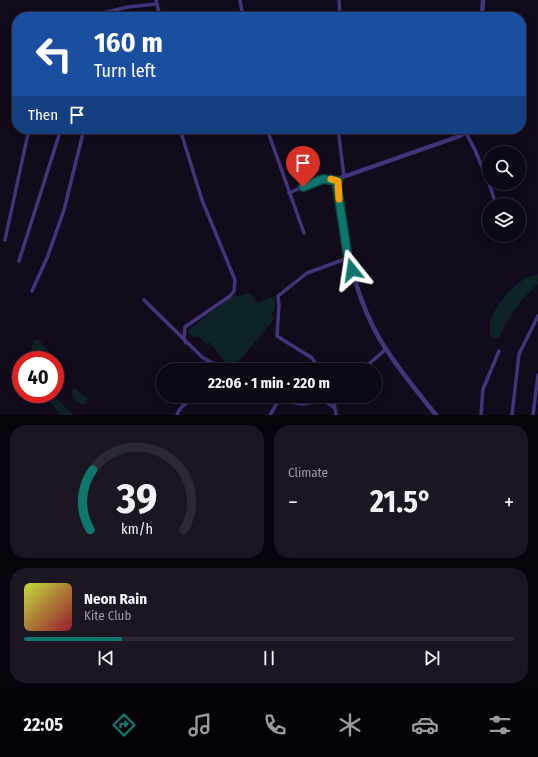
<!DOCTYPE html>
<html lang="en">
<head>
<meta charset="utf-8">
<style>
	:root { --surface:#0d0815; --page:#1b1622; --text:#f1f3f6; --muted:#9a9aa0; --line:#2d2934; --accent:#0f766e }
	body { margin:0; font-family:"Fira Sans Condensed",sans-serif; background:var(--page); color:var(--text); height:100vh; display:flex; flex-direction:column; font-size:15px; white-space:nowrap }
	* { box-sizing:border-box; margin:0 }
	p { font-size:13px; color:var(--muted) }
	.icon { flex:none; width:22px; height:22px; fill:none; stroke:currentColor; stroke-width:2; stroke-linecap:round; stroke-linejoin:round }
	.map { position:relative; height:415px; overflow:hidden }
	.details { display:flex; flex-direction:column; gap:10px; padding:10px; background:#07040c; flex:1 }
	.details>* { flex:none }
	.top-card { position:absolute; left:12px; top:12px; width:514px; height:122px; border-radius:16px; box-shadow:0 2px 10px #0003,0 0 0 1px var(--line); background:#1a4fa0; color:#fff; overflow:hidden }
	.tools { position:absolute; left:482px; top:146px; display:grid; gap:8px }
	.tools a { display:grid; place-items:center; width:44px; height:44px; border-radius:50%; background:var(--surface); box-shadow:0 2px 10px #0003,0 0 0 1px var(--line); font-size:20px }
	.speed { position:absolute; left:12px; top:351px; display:flex; gap:8px; font-size:20px; font-weight:700; text-align:center }
	.speed>* { display:grid; place-content:center; width:52px; height:52px; border-radius:50%; background:var(--surface); box-shadow:0 2px 10px #0003,0 0 0 1px var(--line); line-height:1 }
	.speed .limit { border:6px solid #d22; background:#fff; color:#111 }
	.pin { position:absolute; display:grid; place-items:center; width:34px; height:34px; color:#fff; margin:-41px -17px; border-radius:50% 50% 50% 0; rotate:-45deg; box-shadow:0 0 4px #0007 }
	.pin .icon { rotate:45deg }
	.me { position:absolute; width:44px; margin:-22px; rotate:345deg; stroke-linejoin:round; filter:drop-shadow(0 0 3px #0008) }
	.turn { display:flex; align-items:center; gap:14px; height:84px; padding:0 16px; font-size:18px }
	.turn .icon { width:52px; height:52px; stroke-width:2.5 }
	.turn b { display:block; font-size:28px; line-height:34px }
	.then { display:flex; align-items:center; height:38px; padding:0 16px; background:#0003; gap:8px; font-size:15px }
	.big { font-size:30px; font-weight:700; line-height:1.1 }
	.details .tile { flex:1; display:flex; flex-direction:column; justify-content:center; gap:6px; min-width:0; padding:0 14px; border-radius:16px; background:var(--page) }
	.details .dial { align-items:center; gap:0 }
	.dial svg { height:104px; overflow:visible; fill:none; stroke:var(--line); stroke-width:7; stroke-linecap:round; text-anchor:middle }
	.dial text { fill:var(--text); stroke:none }
	.song { display:flex; align-items:center; gap:12px }
	.cover { width:48px; height:48px; border-radius:6px; background:linear-gradient(135deg,hsl(70 70% 55%),hsl(350 70% 35%)) }
	.played { height:4px; border-radius:2px; background:linear-gradient(90deg,var(--accent) 20%,var(--line) 20%) }
	.keys { display:flex; justify-content:space-around; direction:ltr }
	.heat { display:flex; justify-content:space-between; align-items:center; font-size:22px; direction:ltr }
	.details .tiles { flex:1; display:grid; gap:10px; grid-template-columns:1fr 1fr }
	.tile:last-child { grid-column:span 2 }
	.trip { position:absolute; left:156px; top:363px; width:226px; height:40px; border-radius:20px; background:var(--surface); box-shadow:0 2px 10px #0003,0 0 0 1px var(--line); font-weight:700; line-height:40px; text-align:center }
	.menu { display:flex; height:64px; justify-content:space-around; align-items:center; background:#050308; color:var(--muted) }
	.menu .icon { width:28px; height:28px }
	.menu .active { color:var(--accent) }
	.menu b { font-size:18px; color:var(--text) }
	.map>svg:first-child { display:block }
	.green { fill:#0e2326 }
	.lines { fill:none; stroke-linecap:round; stroke-linejoin:round }
	.stream { stroke:#071138; stroke-width:1 }
	.minor { stroke:#43347c; stroke-width:3.5 }
	.tertiary { stroke:#43347c; stroke-width:4.5 }
	.route-casing { stroke:#0a4d48; stroke-width:10 }
	.route { stroke:#0f766e; stroke-width:7 }
	.slow { stroke:#f59e0b; stroke-width:7 }
</style>
</head>
<body>
<div class="map">
<svg width="538" height="415" viewBox="0 0 538 415">
	<rect width="100%" height="100%" fill="#110b1c"/>
	<!-- green -->
	<g class="green">
		<path d="M538,274v10c-16,14 -31,34 -39,54h-7c-12,-17 19,-53 34,-60 4,-2 8,-1 12,-4z"/>
		<polygon points="249,293 258,303 275,296 275,308 271,315 275,318 240,360 233,363 226,363 209,342 207,344 198,336 193,337 187,331 235,294 237,297"/>
		<polygon points="35,340 39,340 53,357 51,360 31,360 32,345"/>
		<polygon points="283,362 297,370 279,370"/>
		<polygon points="73,389 75,389 87,398 87,404 83,405 77,402 72,395"/>
		<polygon points="49,394 53,395 73,415 61,415 48,400"/>
	</g>
	<g class="lines">
		<!-- stream -->
		<g class="stream">
			<polyline points="428,404 444,378 465,351 467,339 487,319 492,303 538,268"/>
			<polyline points="423,415 427,407"/>
		</g>
		<!-- minor -->
		<g class="minor">
			<polyline points="156,0 160,17"/>
			<polyline points="240,0 243,17"/>
			<polyline points="339,0 340,17"/>
			<polyline points="86,17 128,7 156,4"/>
			<polyline points="180,129 202,200 235,280 234,291 230,296 185,327 184,338 186,343"/>
			<polyline points="267,129 304,233"/>
			<polyline points="338,129 344,176"/>
			<polyline points="466,133 474,148 489,183"/>
			<polyline points="489,183 496,205"/>
			<path d="M289,193c17,-7 30,-16 49,-12"/>
			<polyline points="5,240 29,129"/>
			<polyline points="19,261 61,129"/>
			<polyline points="32,291 47,258 64,210 84,129"/>
			<path d="M144,300l58,57c6,4 11,7 19,9 8,1 15,-2 22,4"/>
			<polyline points="214,370 221,366"/>
			<polyline points="320,370 312,358 277,336 279,305 278,296 307,273 348,258"/>
			<polyline points="362,370 386,349"/>
			<path d="M277,396c22,12 32,9 54,0"/>
			<polyline points="333,396 336,415"/>
			<polyline points="322,400 334,407"/>
			<path d="M177,415c4,-12 11,-10 18,-19"/>
			<polyline points="270,415 280,398"/>
			<polyline points="481,415 483,389 499,351"/>
			<polyline points="512,415 519,354 538,316"/>
			<polyline points="533,415 538,375"/>
		</g>
		<!-- tertiary -->
		<g class="tertiary">
			<polyline points="482,17 483,0"/>
			<path d="M436,415c-17,-21 -35,-43 -50,-66 -32,-48 -41,-106 -49,-163l3,-8 120,-42 10,-7"/>
		</g>
	</g>
	<g class="lines">
		<!-- route casing -->
		<g class="route-casing">
			<polyline id="route" points="303,187 323,179 338,181 337,186 348,258 352,270"/>
		</g>
		<!-- route -->
		<use href="#route" class="route"/>
		<!-- slow -->
		<polyline class="slow" points="331,179 338,181 339,199"/>
	</g>
</svg>
<div class="tools">
<a><svg class="icon" aria-label="search" viewBox="0 0 24 24"><circle cx="10" cy="10" r="6"/><path d="M15 15l6 6"/></svg></a>
<a><svg class="icon" aria-label="layers" viewBox="0 0 24 24"><path d="M12 4l9 5-9 5-9-5zM3 14l9 5 9-5"/></svg></a>
</div>
<div class="speed"><div class="limit">40</div></div>
<div class="pin" style="left:303px;top:187px;background:#d93025"><svg class="icon" aria-label="arrive" viewBox="0 0 24 24"><path d="M6 21V4h12l-3 4 3 4H6"/></svg></div>
<svg class="me" style="left:352px;top:270px" viewBox="-20 -20 40 40"><path d="M0-17L14 15 0 8-14 15z" fill="#0f766e" stroke="#fff" stroke-width="4"/></svg>
<div class="trip">22:06 · 1 min · 220 m</div>
<div class="top-card">
<div class="turn"><svg class="icon" aria-label="left" viewBox="0 0 24 24"><path d="M17 20v-9H6M10 6l-5 5 5 5"/></svg><div><b>160 m</b>Turn left</div></div>
<div class="then">Then<svg class="icon" aria-label="arrive" viewBox="0 0 24 24"><path d="M6 21V4h12l-3 4 3 4H6"/></svg></div>
</div>
</div>
<section class="details">
<div class="tiles">
<div class="tile dial"><svg viewBox="0 0 100 80">
<path d="M14 69A42 42 0 1 1 86 69"/>
<path d="M14 69A42 42 0 0 1 16 23" stroke="#0f766e"/>
<text x="50" y="56" font-size="32" font-weight="700">39</text>
<text x="50" y="72" font-size="11">km/h</text>
</svg></div>
<div class="tile"><p>Climate</p>
<div class="heat"><a>−</a><b class="big">21.5°</b><a>+</a></div>
</div>
<div class="tile">
<div class="song"><i class="cover"></i><div><b>Neon Rain</b><p>Kite Club</p></div></div>
<div class="played"></div>
<div class="keys"><svg class="icon" aria-label="previous" viewBox="0 0 24 24"><path d="M18 5L8 12l10 7zM5 5v14"/></svg><svg class="icon" aria-label="pause" viewBox="0 0 24 24"><path d="M8 5v14M16 5v14"/></svg><svg class="icon" aria-label="next" viewBox="0 0 24 24"><path d="M6 5l10 7-10 7zM19 5v14"/></svg></div>
</div>
</div>
</section>
<nav class="menu">
<b>22:05</b>
<svg class="icon active" aria-label="directions" viewBox="0 0 24 24"><path d="M12 3l9 9-9 9-9-9zM9 14v-3h6M13 9l2 2-2 2"/></svg>
<svg class="icon" aria-label="music" viewBox="0 0 24 24"><path d="M9 18V5l10-2v13"/><circle cx="6" cy="18" r="3"/><circle cx="16" cy="16" r="3"/></svg>
<svg class="icon" aria-label="phone" viewBox="0 0 24 24"><path d="M5 4h4l2 5-3 2q2 4 5 5l2-3 5 2v4C11 20 4 13 5 4z"/></svg>
<svg class="icon" aria-label="climate" viewBox="0 0 24 24"><path d="M12 3v18M4 7l16 10M4 17L20 7"/></svg>
<svg class="icon" aria-label="car" viewBox="0 0 24 24"><path d="M5 17H2v-5l4-1 3-4h7l3 4 3 1v5h-3M9 17h6M6 11h13"/><circle cx="7" cy="17" r="2"/><circle cx="17" cy="17" r="2"/></svg>
<svg class="icon" aria-label="filters" viewBox="0 0 24 24"><path d="M4 7h16M4 17h16"/><circle cx="9" cy="7" r="2"/><circle cx="15" cy="17" r="2"/></svg>
</nav>
</body>
</html>
